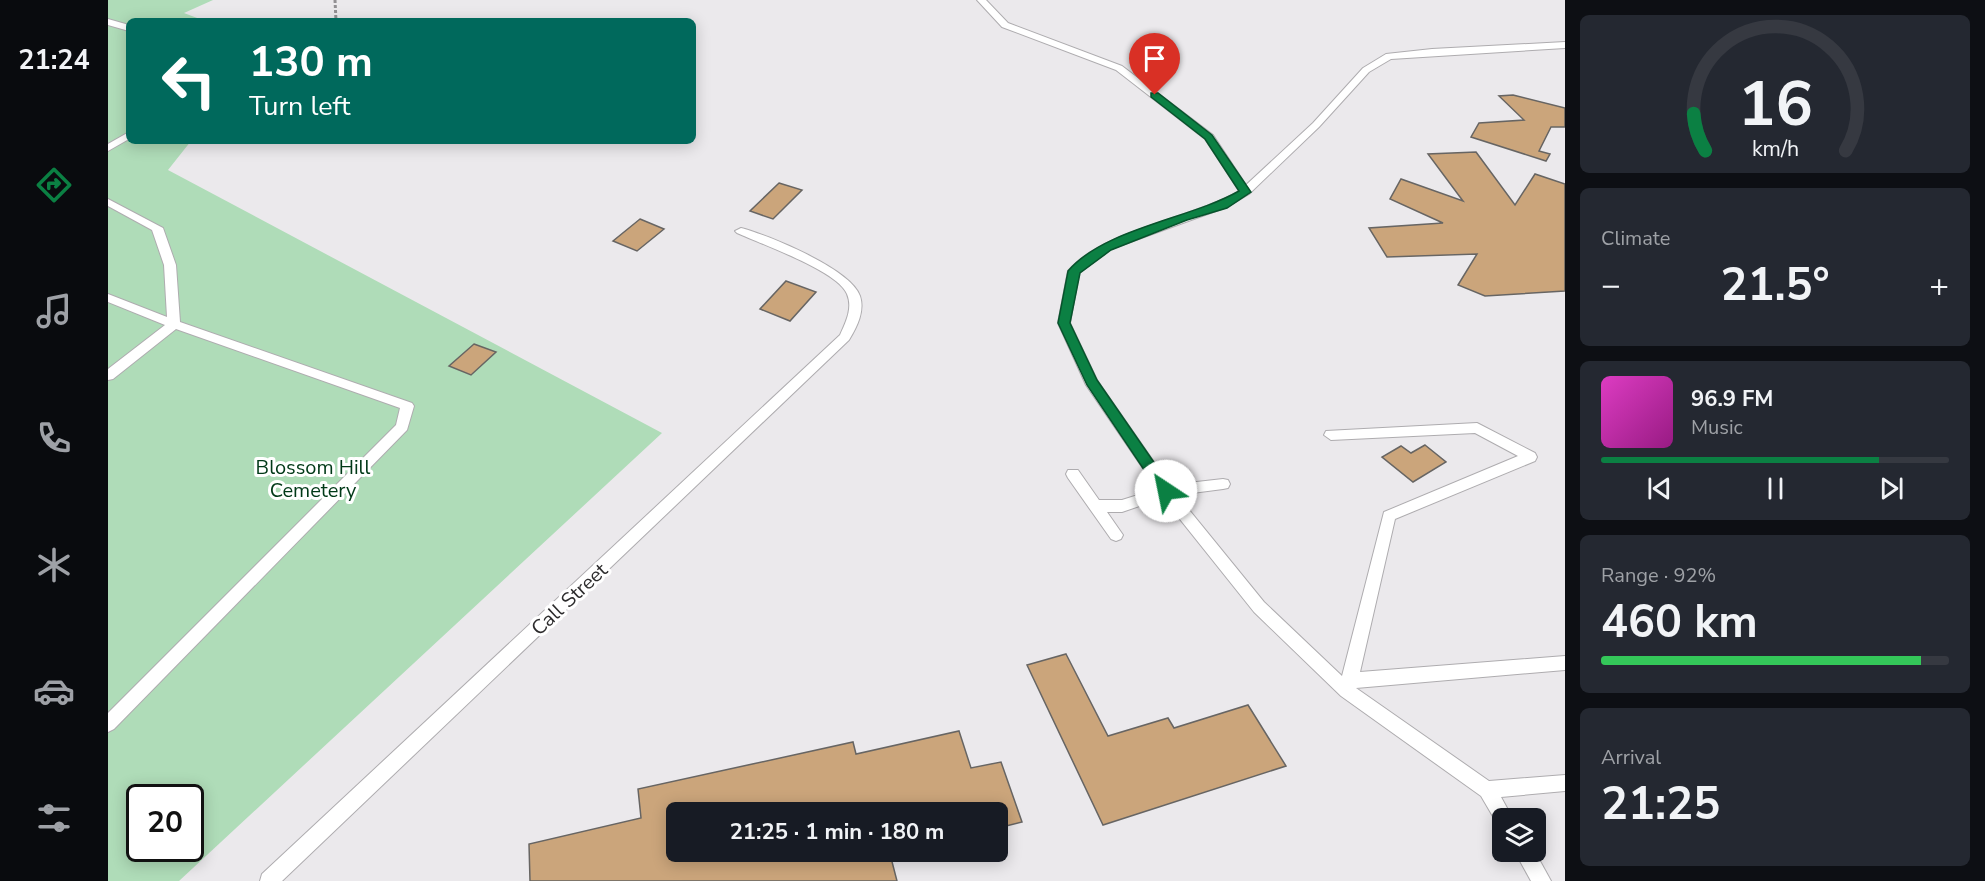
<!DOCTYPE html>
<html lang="en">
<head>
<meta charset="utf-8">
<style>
	:root { --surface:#171b24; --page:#242831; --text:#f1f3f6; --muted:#9ea1a6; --line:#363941; --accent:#0b8043 }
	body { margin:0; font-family:"Nunito Sans",sans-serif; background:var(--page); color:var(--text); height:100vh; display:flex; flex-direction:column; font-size:22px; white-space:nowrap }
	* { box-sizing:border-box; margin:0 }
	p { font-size:20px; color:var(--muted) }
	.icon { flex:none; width:33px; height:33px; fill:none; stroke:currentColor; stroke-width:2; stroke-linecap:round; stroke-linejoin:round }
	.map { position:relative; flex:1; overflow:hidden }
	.panel { display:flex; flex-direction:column; gap:15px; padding:15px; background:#0d0f14; width:420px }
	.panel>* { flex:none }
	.hud { position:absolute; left:18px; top:18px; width:570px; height:126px; border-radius:9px; box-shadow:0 3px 15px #0003; background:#00695c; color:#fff; overflow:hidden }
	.fabs { position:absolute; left:1384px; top:808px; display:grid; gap:12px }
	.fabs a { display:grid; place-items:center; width:54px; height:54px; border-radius:9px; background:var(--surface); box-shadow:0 3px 15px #0003; font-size:30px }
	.speed { position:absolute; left:18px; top:784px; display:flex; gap:12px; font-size:30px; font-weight:700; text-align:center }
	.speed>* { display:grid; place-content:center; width:78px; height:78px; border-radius:50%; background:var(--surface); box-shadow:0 3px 15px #0003; line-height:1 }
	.speed .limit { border:3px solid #111; border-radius:9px; background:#fff; color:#111 }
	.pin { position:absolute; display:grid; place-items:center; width:51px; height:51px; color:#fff; margin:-62px -26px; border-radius:50% 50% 50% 0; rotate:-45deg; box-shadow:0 0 6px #0007 }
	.pin .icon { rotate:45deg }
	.me { position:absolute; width:66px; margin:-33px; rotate:326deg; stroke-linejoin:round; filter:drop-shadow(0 0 4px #0008) }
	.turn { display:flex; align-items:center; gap:21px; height:126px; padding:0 24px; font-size:27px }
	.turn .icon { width:78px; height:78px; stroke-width:2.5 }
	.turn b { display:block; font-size:42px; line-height:51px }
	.big { font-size:45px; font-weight:700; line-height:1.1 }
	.panel .card { flex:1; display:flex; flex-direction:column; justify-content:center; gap:9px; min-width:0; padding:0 21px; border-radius:9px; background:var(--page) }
	.panel .dial { align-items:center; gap:0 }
	.dial svg { height:156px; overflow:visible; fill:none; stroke:var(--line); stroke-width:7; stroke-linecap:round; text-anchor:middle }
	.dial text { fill:var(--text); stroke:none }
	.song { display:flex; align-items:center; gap:18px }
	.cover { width:72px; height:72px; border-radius:9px; background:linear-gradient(135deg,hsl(310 70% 55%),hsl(310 70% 35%)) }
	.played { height:6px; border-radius:3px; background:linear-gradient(90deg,var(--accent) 80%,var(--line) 80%) }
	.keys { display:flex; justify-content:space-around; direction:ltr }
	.heat { display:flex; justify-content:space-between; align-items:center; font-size:33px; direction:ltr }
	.charge { height:9px; border-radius:4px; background:linear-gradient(90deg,#34c759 92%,var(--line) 0) }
	.trip { position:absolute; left:558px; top:802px; width:342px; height:60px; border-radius:9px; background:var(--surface); box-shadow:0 3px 15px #0003; font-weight:700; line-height:60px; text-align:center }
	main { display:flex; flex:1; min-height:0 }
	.menu { display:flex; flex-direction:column; width:108px; justify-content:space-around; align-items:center; background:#090b0e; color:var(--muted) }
	.menu .icon { width:42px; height:42px }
	.menu .on { color:var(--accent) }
	.menu b { font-size:27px; color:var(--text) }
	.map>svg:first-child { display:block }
	.green { fill:#afdcb8; fill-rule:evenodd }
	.building { fill:#cba57b; stroke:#676563; stroke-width:1.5 }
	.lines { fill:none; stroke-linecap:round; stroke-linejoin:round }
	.lane-casing { stroke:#aeacaf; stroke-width:2 }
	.path { stroke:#929093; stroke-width:3; stroke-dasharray:3 2; stroke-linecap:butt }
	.lane { fill:#fff; fill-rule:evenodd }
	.route { fill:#0b8043; stroke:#07532c; stroke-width:1.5 }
	.labels { text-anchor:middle; stroke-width:6; stroke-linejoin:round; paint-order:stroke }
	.park-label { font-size:20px; fill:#003917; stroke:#fff }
	.street-label { font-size:20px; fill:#2c2b2c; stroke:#fff }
</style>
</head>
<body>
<main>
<nav class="menu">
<b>21:24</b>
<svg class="icon on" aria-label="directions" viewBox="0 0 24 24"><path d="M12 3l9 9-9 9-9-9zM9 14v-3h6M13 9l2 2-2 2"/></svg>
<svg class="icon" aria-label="music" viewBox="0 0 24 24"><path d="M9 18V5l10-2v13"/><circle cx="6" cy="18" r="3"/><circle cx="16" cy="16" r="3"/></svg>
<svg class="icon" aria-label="phone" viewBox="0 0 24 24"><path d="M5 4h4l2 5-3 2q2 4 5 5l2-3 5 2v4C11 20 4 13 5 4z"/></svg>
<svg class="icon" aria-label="climate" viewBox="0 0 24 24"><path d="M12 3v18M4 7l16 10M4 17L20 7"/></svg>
<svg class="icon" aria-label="car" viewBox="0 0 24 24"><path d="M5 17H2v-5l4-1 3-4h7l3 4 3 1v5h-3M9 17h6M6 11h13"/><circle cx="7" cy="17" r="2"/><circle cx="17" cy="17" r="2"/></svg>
<svg class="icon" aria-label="filters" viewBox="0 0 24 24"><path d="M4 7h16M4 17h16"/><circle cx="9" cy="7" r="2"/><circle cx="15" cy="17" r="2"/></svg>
</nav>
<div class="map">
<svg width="1457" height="881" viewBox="0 0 1457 881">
	<rect width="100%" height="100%" fill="#ebe9ec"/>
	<!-- green -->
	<path class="green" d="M0,0h105l-29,13 21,8h-76v120h62l-23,29 494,263 -483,448h-71zM32,798h50v51h-50z"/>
	<!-- building -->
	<g class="building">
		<polygon points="1405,95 1457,108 1457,127 1443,127 1431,151 1442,154 1438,161 1363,137 1371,123 1416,120 1391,96"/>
		<polygon points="1368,152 1407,205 1427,174 1457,184 1457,291 1377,296 1350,285 1369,254 1279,257 1261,228 1335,223 1282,199 1293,179 1355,201 1320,154"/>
		<polygon points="671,183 694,190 665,219 642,211"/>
		<polygon points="532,219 556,229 529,251 505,241"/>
		<polygon points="678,281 708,292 682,321 652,309"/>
		<polygon points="366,344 388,352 363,375 341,366"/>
		<polygon points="1317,445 1338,462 1305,482 1274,457 1293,446 1303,453"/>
		<polygon points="958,654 1000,736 1060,718 1066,728 1140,705 1178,766 995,825 919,665"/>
		<polygon points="851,731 863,768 893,762 914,822 890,828 890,813 568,813 568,852 789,852 782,854 789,881 422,881 421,844 533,818 530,789 745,742 748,754"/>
	</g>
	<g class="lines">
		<!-- lane casing -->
		<g class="lane-casing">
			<g id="lane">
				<path d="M869,0h9l22,23 114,43 91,69 33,50 67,-62 50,-55 23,-14 46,-5 133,-7v6l-174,11 -22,13 -50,55 -70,67 -22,13 -116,42 -32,24 -9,50 27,57 73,105 53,-6 5,1 2,4 -2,4 -5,1 -46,6 87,107 78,74 42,-164 134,-56 -43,-23 -144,7 -7,-5 2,-4 151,-8 58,30 2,4 -2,4 -140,58 -35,153 205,-16v14l-209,18 133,93 76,-6v16l-64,6 12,22h-10v8l-5,-2 -17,-29 -140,-100 -87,-84 -91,-114 -41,14h-15l16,23 -2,4 -5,2 -5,-2 -43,-61 -2,-4 2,-4h10l21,30h23l35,-11 -71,-104 -28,-62 10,-52c35,-41 123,-52 171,-80l-34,-52 -89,-69 -114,-43z"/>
				<polygon points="0,19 21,25 21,31 0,25"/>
				<polygon points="21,132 21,139 0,151 0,144"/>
				<polygon points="0,199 55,228 68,265 72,322 304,403 306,406 299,430 6,729 0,732 0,713 288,425 292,408 68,329 5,379 0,380 0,369 57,325 0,302 0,294 59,317 56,265 44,230 0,206"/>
				<path d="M633,228c27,7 110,41 119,68 5,15 -3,31 -11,44l-567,541h-22l2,-7 578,-539c6,-13 13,-27 7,-41 -9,-23 -86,-50 -110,-61l-2,-2z"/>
				<polygon points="1407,852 1427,852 1443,881 1423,881"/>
			</g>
		</g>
		<!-- path -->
		<polyline class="path" points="227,0 228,21"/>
		<!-- lane -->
		<use href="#lane" class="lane"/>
	</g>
	<!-- route -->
	<path class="route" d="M1043,93h7l54,42 39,57 -24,16 -40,12 -76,30 -31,23 -10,50 27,57 74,107 2,4 -2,4h-10l-74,-110 -29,-62 10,-52c37,-43 122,-52 171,-80l-34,-52 -54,-42z"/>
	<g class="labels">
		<!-- park labels -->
		<g class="park-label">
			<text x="205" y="474">Blossom Hill<tspan x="205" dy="23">Cemetery</tspan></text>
		</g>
		<!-- street labels -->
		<g class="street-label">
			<text transform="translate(461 599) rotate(-43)" y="7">Call Street</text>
		</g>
	</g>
</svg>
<div class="fabs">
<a><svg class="icon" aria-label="layers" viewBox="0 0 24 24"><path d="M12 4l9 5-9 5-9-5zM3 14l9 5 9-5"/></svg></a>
</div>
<div class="speed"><div class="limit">20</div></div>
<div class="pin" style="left:1047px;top:95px;background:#d93025"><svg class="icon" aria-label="arrive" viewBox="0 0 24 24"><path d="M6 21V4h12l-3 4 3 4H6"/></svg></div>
<svg class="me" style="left:1058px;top:491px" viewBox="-20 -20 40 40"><circle r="19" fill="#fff"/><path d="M0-13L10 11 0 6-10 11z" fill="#0b8043"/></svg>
<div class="trip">21:25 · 1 min · 180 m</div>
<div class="hud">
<div class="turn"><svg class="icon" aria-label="left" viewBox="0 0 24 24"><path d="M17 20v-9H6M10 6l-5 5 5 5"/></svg><div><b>130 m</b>Turn left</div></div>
</div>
</div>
<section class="panel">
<div class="card dial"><svg viewBox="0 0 100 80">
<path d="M14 69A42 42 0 1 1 86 69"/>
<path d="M14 69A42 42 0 0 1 8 50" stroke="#0b8043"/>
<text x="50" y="56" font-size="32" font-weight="700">16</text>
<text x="50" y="72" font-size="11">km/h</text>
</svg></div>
<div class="card"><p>Climate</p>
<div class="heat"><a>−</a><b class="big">21.5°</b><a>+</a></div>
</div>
<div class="card">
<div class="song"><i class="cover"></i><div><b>96.9 FM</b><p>Music</p></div></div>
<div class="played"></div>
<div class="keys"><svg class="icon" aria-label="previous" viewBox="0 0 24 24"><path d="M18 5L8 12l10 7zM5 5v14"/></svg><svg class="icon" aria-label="pause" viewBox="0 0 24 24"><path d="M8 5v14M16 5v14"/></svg><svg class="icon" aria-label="next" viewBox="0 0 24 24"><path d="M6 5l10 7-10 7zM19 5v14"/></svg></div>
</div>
<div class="card"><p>Range · 92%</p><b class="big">460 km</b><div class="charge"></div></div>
<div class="card"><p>Arrival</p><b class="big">21:25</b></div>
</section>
</main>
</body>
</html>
